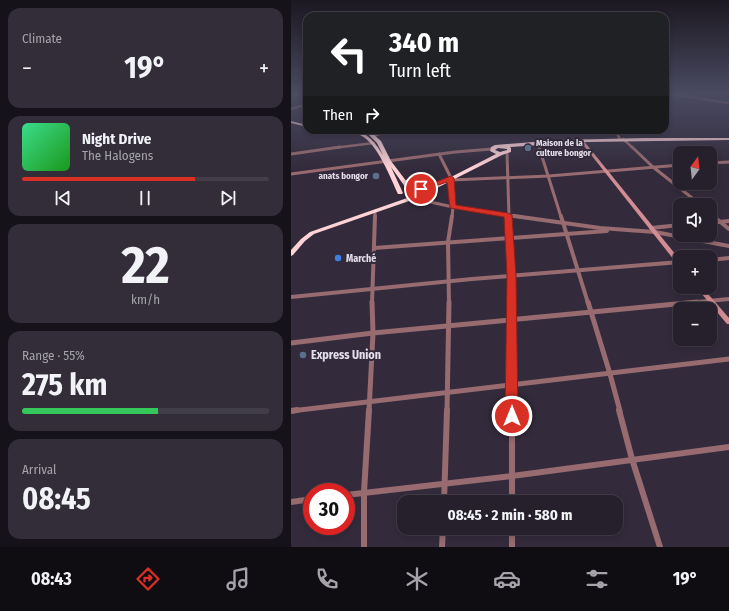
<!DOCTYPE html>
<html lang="en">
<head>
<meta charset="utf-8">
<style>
	:root { --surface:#26202d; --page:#322d39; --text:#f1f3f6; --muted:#a4a3aa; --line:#423e49; --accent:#d93025 }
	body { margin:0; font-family:"Fira Sans Condensed",sans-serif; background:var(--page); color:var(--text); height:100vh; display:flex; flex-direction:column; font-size:15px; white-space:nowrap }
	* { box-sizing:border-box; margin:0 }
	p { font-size:13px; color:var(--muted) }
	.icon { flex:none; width:22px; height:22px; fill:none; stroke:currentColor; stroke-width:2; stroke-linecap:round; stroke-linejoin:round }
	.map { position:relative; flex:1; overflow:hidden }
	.details { display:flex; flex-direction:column; gap:8px; padding:8px; background:#151219; width:291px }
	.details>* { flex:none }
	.banner { position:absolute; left:12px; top:12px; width:366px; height:122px; border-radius:12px; box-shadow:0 2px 6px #0003,0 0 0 1px var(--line); background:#202124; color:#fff; overflow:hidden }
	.needle { width:26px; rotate:15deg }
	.tools { position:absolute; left:382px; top:146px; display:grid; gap:8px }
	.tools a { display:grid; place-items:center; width:44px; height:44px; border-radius:8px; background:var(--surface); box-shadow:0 2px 6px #0003,0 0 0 1px var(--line); font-size:20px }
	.speed { position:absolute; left:12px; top:483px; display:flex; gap:8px; font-size:20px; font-weight:700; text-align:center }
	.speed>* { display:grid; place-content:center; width:52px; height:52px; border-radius:50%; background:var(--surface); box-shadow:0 2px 6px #0003,0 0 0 1px var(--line); line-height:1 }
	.speed .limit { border:6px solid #d22; background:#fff; color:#111 }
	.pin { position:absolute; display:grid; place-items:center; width:34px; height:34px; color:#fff; margin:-17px; border:2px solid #fff; border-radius:50%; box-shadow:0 1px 4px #0007 }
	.me { position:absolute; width:44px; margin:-22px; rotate:0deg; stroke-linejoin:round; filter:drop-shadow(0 0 3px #0008) }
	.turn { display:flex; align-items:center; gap:14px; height:84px; padding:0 20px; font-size:18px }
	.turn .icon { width:52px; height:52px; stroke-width:2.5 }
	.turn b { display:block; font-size:28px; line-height:34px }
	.then { display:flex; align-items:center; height:38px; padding:0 20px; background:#0003; gap:8px; font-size:15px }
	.big { font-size:30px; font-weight:700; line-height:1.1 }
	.details .widget { flex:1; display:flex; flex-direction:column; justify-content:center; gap:6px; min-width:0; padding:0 14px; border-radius:12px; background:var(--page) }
	.details .dial { align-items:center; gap:0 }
	.dial b { font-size:52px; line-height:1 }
	.song { display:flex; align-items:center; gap:12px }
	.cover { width:48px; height:48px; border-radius:6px; background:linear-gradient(135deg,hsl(150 70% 55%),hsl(120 70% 35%)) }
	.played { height:4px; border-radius:2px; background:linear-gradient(90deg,var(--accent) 70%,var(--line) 70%) }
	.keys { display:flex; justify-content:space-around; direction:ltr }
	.heat { display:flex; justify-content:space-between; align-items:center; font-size:22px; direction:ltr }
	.charge { height:6px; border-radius:3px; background:linear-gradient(90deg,#34c759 55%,var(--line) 0) }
	.trip { position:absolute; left:106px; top:495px; width:226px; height:40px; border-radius:12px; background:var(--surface); box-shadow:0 2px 6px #0003,0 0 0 1px var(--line); font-weight:700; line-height:40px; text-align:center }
	.tabs { display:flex; height:64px; justify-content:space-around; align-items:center; background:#0f0d12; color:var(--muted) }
	.tabs .icon { width:28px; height:28px }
	.tabs .on { color:var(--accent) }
	.tabs b { font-size:18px; color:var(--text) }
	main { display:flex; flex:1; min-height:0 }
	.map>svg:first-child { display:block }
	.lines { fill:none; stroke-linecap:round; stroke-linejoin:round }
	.street-far4 { stroke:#976b6f; stroke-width:2.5 }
	.street-far3 { stroke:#976b6f; stroke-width:3 }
	.street-far2 { stroke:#976b6f; stroke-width:4 }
	.street-far1 { stroke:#976b6f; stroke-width:5 }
	.street { stroke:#976b6f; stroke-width:6 }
	.secondary { fill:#d28c93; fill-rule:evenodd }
	.highway { fill:#ffd2d6; fill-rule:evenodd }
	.route { fill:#d93025; stroke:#8d1f18 }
	.service-dot { fill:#5c6f8a; stroke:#332b3c; stroke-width:1.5 }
	.shop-dot { fill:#3f7fe0; stroke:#332b3c; stroke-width:1.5 }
	.labels { text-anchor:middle; stroke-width:4; stroke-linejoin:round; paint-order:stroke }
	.far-poi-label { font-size:9px; font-weight:bold; fill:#e3deea; stroke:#332b3c; text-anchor:start }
	.poi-label { font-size:10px; font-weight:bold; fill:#e3deea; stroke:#332b3c; text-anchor:start }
	.near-poi-label { font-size:12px; font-weight:bold; fill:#e3deea; stroke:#332b3c; text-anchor:start }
</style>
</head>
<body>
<main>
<section class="details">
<div class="widget"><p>Climate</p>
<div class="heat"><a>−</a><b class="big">19°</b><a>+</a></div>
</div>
<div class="widget">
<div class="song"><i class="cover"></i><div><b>Night Drive</b><p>The Halogens</p></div></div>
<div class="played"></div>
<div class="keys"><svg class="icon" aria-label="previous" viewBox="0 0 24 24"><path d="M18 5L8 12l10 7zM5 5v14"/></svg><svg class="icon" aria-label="pause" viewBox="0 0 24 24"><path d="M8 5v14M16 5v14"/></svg><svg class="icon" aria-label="next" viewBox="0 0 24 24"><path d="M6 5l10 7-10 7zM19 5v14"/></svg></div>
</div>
<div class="widget dial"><b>22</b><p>km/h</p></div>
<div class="widget"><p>Range · 55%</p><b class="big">275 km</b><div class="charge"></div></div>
<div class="widget"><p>Arrival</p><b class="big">08:45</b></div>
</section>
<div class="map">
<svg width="438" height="547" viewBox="0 0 438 547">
	<rect width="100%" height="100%" fill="#332b3c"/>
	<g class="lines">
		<!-- street-far4 -->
		<g class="street-far4">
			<polyline points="379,94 438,103"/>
			<polyline points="0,96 8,94"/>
			<polyline points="0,109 16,104"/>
			<polyline points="324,130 329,139"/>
			<polyline points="82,136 95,132 140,130"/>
			<polyline points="332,139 342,148"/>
			<polyline points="247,143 249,148"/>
			<polyline points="42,148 83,143"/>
		</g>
		<!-- street-far3 -->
		<g class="street-far3">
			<polyline points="248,147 270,217"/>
			<polyline points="341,147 362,167 410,205"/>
			<polyline points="216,152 218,217"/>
			<polyline points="0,154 49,147"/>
			<polyline points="148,154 160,178 162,207 161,217"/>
			<polyline points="419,163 438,162"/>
			<polyline points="0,174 164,152 201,149"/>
			<polyline points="160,180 258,176 389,165"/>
			<polyline points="121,198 162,207 231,217"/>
			<polyline points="419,213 424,217"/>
			<polyline points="84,217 84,211"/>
		</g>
		<!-- street-far2 -->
		<g class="street-far2">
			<polyline points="218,216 220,303"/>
			<polyline points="223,216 309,228 364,232 438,246"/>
			<polyline points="270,216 297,303"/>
			<polyline points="422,216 438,229"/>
			<polyline points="419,223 438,221"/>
			<polyline points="360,228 389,225"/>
			<polyline points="83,248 316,231"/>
			<polyline points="419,260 438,258"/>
			<polyline points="0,297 181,279 389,262"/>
			<polyline points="81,303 84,216"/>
			<polyline points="158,303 157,242 161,216"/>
			<polyline points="396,303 438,299"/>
		</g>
		<!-- street-far1 -->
		<g class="street-far1">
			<polyline points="220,302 221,411"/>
			<polyline points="297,302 319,374 329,411"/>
			<polyline points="0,343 82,333 406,302"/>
			<polyline points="0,411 438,359"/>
			<polyline points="78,411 82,333 81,302"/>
			<polyline points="156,411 158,302"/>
		</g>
		<!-- street -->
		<g class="street">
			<polyline points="221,410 221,502"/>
			<polyline points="328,410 341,459 369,547"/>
			<polyline points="0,411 6,410"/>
			<polyline points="55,495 221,476 438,447"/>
			<polyline points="0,502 21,499"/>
			<polyline points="153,502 156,410"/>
			<polyline points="221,528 221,547"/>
			<polyline points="73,547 73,492 78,410"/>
			<polyline points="151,547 152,528"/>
		</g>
		<!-- secondary -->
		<g class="secondary">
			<polygon points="290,140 292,140 389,260 389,266 387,265 290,142"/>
			<polygon points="405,287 411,287 438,318 438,324 436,324"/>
		</g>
		<!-- highway -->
		<g class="highway">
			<polygon points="0,121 16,125 16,127 0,123"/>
			<path d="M33,130c31,0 41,-4 59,25l-6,-12 -9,-9 4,-1 9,8 10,20 22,29 -3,2 -2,-1 -17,-24 12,26 -1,1h-4c-7,-15 -21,-52 -38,-59 -11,-4 -23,-3 -34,-4z"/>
			<path d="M353,138h85v2l-142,2 -77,5 1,1v4l-9,3 -85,43h-4l-1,-1 84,-43 -6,-3 1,-4 4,-2 64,-5zM207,148l9,1v1l-7,2 -5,-2z"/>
			<polygon points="119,197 122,199 121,200 23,234 14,241 2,255 0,256 0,250 10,239 19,232"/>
		</g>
	</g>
	<!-- sky -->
	<linearGradient id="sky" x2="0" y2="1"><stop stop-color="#1c1821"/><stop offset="0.55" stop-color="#4a4a61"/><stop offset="1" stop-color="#4a4a61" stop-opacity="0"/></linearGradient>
	<rect width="438" height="170" fill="url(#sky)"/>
	<!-- route -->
	<polygon class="route" points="160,176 163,178 165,205 217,213 221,215 225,276 227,416 225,420 221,421 216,420 214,416 216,276 213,217 159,208 156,182 130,191 127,189"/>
	<!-- markers -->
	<g class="service-dot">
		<circle cx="237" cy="148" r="4"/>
		<circle cx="85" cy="176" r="4"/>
		<circle cx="12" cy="355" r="4"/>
	</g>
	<circle class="shop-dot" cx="47" cy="258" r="4"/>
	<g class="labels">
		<!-- far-poi labels -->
		<g class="far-poi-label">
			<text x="245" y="146">Maison de la<tspan x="245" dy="10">culture bongor</tspan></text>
			<text x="77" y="179" text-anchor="end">anats bongor</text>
		</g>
		<!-- poi labels -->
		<g class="poi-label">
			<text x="55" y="262">Marché</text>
		</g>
		<!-- near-poi labels -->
		<g class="near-poi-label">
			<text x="20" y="359">Express Union</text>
		</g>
	</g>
</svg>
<div class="tools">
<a><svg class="needle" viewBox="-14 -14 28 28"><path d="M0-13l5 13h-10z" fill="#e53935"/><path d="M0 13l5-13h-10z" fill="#a4a3aa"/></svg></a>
<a><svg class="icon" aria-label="sound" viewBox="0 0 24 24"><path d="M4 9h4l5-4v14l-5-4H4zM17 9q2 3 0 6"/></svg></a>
<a>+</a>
<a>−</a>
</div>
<div class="speed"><div class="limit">30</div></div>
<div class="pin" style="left:130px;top:189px;background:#d93025"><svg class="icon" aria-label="arrive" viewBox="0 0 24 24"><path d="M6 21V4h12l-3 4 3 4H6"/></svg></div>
<svg class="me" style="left:221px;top:416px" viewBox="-20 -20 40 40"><circle r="17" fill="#d93025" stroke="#fff" stroke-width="3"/><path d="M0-11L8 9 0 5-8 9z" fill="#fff"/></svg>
<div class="trip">08:45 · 2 min · 580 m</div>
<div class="banner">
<div class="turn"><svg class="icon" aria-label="left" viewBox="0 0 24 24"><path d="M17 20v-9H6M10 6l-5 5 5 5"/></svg><div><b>340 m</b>Turn left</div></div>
<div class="then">Then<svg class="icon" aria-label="right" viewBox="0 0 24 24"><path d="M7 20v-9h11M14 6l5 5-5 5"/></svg></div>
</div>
</div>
</main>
<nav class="tabs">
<b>08:43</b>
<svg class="icon on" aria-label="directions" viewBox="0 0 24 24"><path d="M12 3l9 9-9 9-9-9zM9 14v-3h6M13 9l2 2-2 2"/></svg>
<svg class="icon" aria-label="music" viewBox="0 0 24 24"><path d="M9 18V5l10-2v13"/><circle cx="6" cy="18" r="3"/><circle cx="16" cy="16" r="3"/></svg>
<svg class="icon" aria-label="phone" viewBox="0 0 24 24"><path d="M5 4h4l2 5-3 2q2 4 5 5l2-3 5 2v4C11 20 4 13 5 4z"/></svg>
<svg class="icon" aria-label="climate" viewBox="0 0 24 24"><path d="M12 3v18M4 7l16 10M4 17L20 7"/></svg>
<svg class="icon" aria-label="car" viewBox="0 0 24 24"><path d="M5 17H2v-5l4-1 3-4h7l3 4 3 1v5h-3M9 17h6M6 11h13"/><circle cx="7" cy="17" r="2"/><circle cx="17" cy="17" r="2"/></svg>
<svg class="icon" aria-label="filters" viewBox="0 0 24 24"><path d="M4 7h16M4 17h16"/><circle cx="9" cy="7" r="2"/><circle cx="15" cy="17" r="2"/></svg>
<b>19°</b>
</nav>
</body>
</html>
